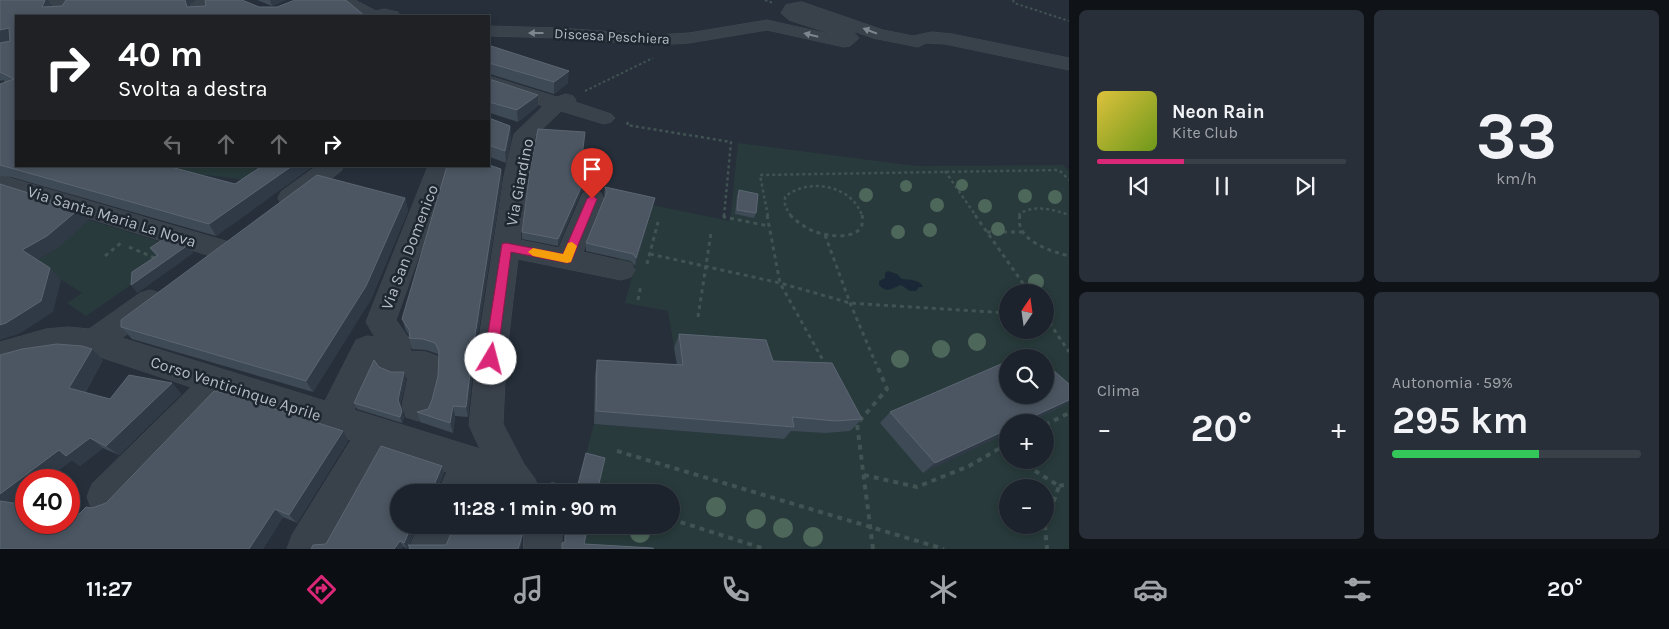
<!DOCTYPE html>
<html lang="it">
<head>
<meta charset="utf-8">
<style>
	:root { --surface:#1c232c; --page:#292f38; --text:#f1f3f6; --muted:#a0a4a9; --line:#3a4048; --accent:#db2777 }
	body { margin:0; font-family:Karla,sans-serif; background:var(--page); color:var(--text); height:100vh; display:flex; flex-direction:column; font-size:19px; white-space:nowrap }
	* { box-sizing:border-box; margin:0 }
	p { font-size:16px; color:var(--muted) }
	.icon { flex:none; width:28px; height:28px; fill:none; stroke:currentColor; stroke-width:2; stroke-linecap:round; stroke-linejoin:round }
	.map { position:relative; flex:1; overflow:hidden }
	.panel { display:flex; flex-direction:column; gap:10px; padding:10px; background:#0f1318; width:600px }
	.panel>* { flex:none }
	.banner { position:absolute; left:15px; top:15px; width:475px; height:152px; border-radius:0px; box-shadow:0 2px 8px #0003,0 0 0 1px var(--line); background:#202124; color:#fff; overflow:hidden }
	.needle { width:32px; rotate:13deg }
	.controls { position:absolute; left:999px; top:284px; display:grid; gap:10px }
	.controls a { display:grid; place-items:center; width:55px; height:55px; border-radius:50%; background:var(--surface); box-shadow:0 2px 8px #0003,0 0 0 1px var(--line); font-size:25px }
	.speed { position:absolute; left:15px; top:469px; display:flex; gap:10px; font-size:25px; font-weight:700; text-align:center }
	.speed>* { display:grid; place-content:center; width:65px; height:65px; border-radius:50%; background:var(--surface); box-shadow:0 2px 8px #0003,0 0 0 1px var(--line); line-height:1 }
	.speed .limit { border:8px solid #d22; background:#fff; color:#111 }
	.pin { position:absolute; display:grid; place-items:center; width:42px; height:42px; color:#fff; margin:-51px -21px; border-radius:50% 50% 50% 0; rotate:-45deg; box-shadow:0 0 5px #0007 }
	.pin .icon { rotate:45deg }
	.me { position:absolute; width:55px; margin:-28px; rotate:8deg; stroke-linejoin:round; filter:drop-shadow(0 0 4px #0008) }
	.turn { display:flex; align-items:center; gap:18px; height:105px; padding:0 20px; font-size:22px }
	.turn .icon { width:65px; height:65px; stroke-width:2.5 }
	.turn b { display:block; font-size:35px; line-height:42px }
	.lanes { display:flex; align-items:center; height:48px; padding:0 20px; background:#0003; justify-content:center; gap:25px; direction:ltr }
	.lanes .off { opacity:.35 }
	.big { font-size:38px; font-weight:700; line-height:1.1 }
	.panel .widget { flex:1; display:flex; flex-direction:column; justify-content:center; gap:8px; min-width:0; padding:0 18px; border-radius:8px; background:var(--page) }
	.panel .dial { align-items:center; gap:0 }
	.dial b { font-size:65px; line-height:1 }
	.song { display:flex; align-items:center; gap:15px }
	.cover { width:60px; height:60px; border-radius:8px; background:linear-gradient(135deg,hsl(50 70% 55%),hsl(80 70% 35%)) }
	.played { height:5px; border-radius:2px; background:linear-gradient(90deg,var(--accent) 35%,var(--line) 35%) }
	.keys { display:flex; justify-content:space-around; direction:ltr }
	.heat { display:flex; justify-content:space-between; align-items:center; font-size:28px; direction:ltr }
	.charge { height:8px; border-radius:4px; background:linear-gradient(90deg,#34c759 59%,var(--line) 0) }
	.panel .tiles { flex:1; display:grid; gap:10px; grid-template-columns:repeat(2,1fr) }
	.trip { position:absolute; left:390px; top:484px; width:290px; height:50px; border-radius:25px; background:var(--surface); box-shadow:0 2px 8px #0003,0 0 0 1px var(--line); font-weight:700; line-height:50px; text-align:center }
	.menu { display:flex; height:80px; justify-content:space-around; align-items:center; background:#0b0e12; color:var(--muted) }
	.menu .icon { width:35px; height:35px }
	.menu .on { color:var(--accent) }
	.menu b { font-size:22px; color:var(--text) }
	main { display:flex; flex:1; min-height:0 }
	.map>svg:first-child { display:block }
	.green { fill:#283a3b; fill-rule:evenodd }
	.water { fill:#1a2737 }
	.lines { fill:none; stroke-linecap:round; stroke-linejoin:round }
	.minor-casing { stroke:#424a54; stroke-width:1 }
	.path-far3 { stroke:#415353; stroke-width:2; stroke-dasharray:2.5 2.5; stroke-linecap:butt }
	.path-far2 { stroke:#415353; stroke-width:2.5; stroke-dasharray:3 3; stroke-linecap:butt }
	.path-far1 { stroke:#415353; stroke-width:3; stroke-dasharray:4 4; stroke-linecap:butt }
	.path { stroke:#415353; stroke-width:4; stroke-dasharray:5 5; stroke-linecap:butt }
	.minor { fill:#39414b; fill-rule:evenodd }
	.tree { fill:#4e675b }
	.wall { fill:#3e4a56 }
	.shaded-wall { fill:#2f3a46 }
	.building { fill:#4b5662; stroke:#5b6672 }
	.oneway { fill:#7d858f }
	.route { fill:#db2777; stroke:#8e194d }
	.slow { fill:#f59e0b }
	.labels { text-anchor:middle; stroke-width:5; stroke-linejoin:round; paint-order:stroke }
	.far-street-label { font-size:14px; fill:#b5bcc6; stroke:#1e2630 }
	.street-label { font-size:16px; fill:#b5bcc6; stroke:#1e2630 }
</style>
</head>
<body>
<main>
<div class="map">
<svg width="1069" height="549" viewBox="0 0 1069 549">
	<rect width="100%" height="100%" fill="#262f3a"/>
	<!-- green -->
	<g class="green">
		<path d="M738,143l178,23 147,-1 6,6v378h-508l7,-24h103v-33h-95l18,-68 190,15 -1,-9 42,3 -151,-85 -6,-37 -43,-8 10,-37 -17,-5 10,-30 5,-30 97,20zM1008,292h37v38h-37zM1008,358h37v37h-37zM1008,422h37v38h-37zM1008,488h37v37h-37z"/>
		<polygon points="158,166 257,166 247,180 155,169"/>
		<polygon points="89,220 171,245 164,262 86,316 67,303 82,293 33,262 57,248 61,230 73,234"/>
	</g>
	<!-- water -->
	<path class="water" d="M888,271l9,3 5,5c7,1 18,0 21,8h-4l-3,4h-6l-9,-6c-9,3 -13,9 -22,0v-4l6,-3v-5z"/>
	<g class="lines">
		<!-- minor casing -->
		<g class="minor-casing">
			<g id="minor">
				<polygon points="48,0 65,0 72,9 67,16 50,16 55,9"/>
				<polygon points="196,0 212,0 207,7 209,16 193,16 191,7"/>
				<polygon points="334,0 355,0 376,11 384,9 398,12 400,16 362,16 336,3"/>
				<path d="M802,2l81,28 30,6 19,-4 20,2 117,24v12l-124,-26 -19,-1 -8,4 -45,-9 -20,-7 6,7 -9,8 -6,1 -77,-17 -78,13 -33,2 -98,-7 -69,-2v-10l69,2 98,7 33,-2 78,-13 71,16 -49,-16 -8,-7 5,-8zM799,12h2l18,7z"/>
				<path d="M489,76l68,21 9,-3 7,2 3,4 -1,2 36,12 4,4 -4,4 -7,2 -43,-13 -26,25 -7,40 -8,64 39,8 21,-49 3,-6 9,-2 9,2 3,6 -21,53 48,11 4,7 -4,7 -10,3 -103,-21 -12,100 -3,65 21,40 11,15 5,13h-39l-2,-2 -20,-7 -4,9h-37l9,-20 -64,-21 -54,98h-42l5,-14 59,-95 -128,-42 -105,112 -13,5 -13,-5 -5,-13 5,-13 99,-97 -97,-32c-34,-5 -62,2 -94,13v-26l46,-13 22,-2 21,2 51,-36 10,-3 10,3 4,8 -4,8 -38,29 203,63 31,-61 11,-4 8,1 -9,-15 62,-156h23l-55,154 16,23 -2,8 16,1 11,4c8,16 0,44 -7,61l-12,4 -12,-4 -4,-11 6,-29 -15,-1 -11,-4 -6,-9 -22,47 126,39 -11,-24 7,-66 28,-183 10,-42 29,-28 -54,-18z"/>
				<polygon points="317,166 344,166 341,171 299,204 290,206 281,204 278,198 281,192"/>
				<polygon points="3,176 229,242 233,249 229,256 220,259 0,191 0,177"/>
				<polygon points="420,525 459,525 448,549 409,549"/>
				<rect x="524" y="525" width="38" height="24"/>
			</g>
		</g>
		<!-- path-far3 -->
		<g class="path-far3">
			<polyline points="765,0 773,3"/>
			<polyline points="1013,0 1014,3 1069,21"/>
			<polyline points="0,79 8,83"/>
			<polyline points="585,91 653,58"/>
		</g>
		<!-- path-far2 -->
		<g class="path-far2">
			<polyline points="628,122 627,125 731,142 724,216"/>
			<polyline points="945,171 976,216"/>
			<polyline points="768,216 760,175 1059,170 1069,180"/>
			<path d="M791,216l-6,-10v-9c22,-20 68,-12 77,19"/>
			<path d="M1019,216l1,-3c17,-8 32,-4 49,2"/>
		</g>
		<!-- path-far1 -->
		<g class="path-far1">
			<polyline points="724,215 724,217 769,226"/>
			<polyline points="767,215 780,283 825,364"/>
			<path d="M790,215c6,6 14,12 23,16 15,6 55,11 49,-16"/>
			<polyline points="975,215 1029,292"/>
			<path d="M1020,215c-6,25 30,36 49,41"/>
			<polyline points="987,232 1023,232"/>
			<polyline points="825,235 850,303 876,364"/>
			<polyline points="129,247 155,258"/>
			<polyline points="650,254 780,283 850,303 1008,313"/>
			<polyline points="105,256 122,242"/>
			<polyline points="647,264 658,222"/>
			<polyline points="638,300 641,285"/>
			<polyline points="1045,316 1069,352"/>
			<polyline points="698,317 711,233"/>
		</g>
		<!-- path -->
		<g class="path">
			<polyline points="824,363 825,365"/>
			<polyline points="1045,425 1069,413"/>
			<polyline points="1000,448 1008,445"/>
			<polyline points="617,451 944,549"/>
			<polyline points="1018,460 1059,486 1045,527 1047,549"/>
			<polyline points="864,475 917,487 969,466 1000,448 1008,453"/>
			<polyline points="551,484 580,489"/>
			<polyline points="1059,486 1069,484"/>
			<polyline points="671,519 765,549"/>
			<polyline points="873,549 857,424 887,389 876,363"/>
		</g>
		<!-- minor -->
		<use href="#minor" class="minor"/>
	</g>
	<!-- trees -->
	<g class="tree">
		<circle cx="962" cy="185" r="6"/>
		<circle cx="906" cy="186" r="6"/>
		<circle cx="866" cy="195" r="7"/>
		<circle cx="1025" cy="196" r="7"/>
		<circle cx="1055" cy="197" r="7"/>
		<circle cx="937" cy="205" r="7"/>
		<circle cx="985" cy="206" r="7"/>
		<circle cx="998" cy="229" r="7"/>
		<circle cx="930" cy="230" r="7"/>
		<circle cx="898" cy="232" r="7"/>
		<circle cx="1036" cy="282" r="8"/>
		<circle cx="977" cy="342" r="9"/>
		<circle cx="941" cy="349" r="9"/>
		<circle cx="900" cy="359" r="9"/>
		<circle cx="716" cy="507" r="10"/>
		<circle cx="756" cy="519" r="10"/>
		<circle cx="783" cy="528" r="10"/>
		<circle cx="640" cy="533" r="10"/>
		<circle cx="813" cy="537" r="10"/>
	</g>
	<!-- wall -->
	<g class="wall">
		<polygon points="0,0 48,0 51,6 62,6 66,0 194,0 190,7 259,7 365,16 16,16 16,166 235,184 262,166 313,166 216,236 11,177 0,176 0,84 6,82 0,78 0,43 10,41 10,40 0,43"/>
		<polygon points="257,0 286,0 272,6"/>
		<polygon points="489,48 568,83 554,94 490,74 489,75"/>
		<polygon points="489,79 538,106 518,122 490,113 489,114"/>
		<polygon points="489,118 510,126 511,138 506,163 490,157 489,158"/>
		<polygon points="501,169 502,181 474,359 468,417 455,416 453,433 420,422 417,412 428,409 432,400 438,376 439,356 438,354 426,350 412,349 409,338 410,336 406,331 402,319"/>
		<polygon points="580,182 587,183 586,190 581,192 558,246 522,239 522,232"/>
		<polygon points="605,187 655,198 635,266 631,261 586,251 586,243 605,197 604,194"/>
		<polygon points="739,190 756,213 754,218 735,214 737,195"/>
		<polygon points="405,198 408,211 371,299 313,392 132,339 121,327"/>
		<polygon points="188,245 193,253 137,293 156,256 150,248"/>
		<polygon points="679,334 773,361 862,419 850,431 825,433 791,431 784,439 594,424 595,374 597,360 677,365 674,348"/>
		<polygon points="0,355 103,360 85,393 110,399 172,383 181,394 119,455 103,448 80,466 72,460 46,480 26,480 26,495 15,503 79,514 92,508 348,441 297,523 283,517 263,549 0,549"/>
		<polygon points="379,367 406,379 400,406 404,417 402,423 357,409 354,403"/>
		<polygon points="1065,405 1028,422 1008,422 923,473 880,423 890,412"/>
		<polygon points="381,446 442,466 444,473 438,487 444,487 446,492 399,492 399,525 418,525 409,545 446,545 455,525 510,525 522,529 522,542 520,549 409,549 408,546 407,549 403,546 401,549 311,549 313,545 326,544"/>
	</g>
	<!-- shaded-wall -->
	<g class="shaded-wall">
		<polygon points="45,0 48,0 53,9 42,7"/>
		<polygon points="185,0 194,0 189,7 187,7"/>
		<polygon points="270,0 286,0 272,6"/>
		<polygon points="9,28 16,39 0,43 0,30"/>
		<polygon points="569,71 568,83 554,94 554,82"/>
		<polygon points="538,95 538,106 518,122 517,110"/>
		<polygon points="510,126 511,138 506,163 505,151"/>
		<polygon points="292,166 313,166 216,236 209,224"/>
		<polygon points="501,169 502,181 474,359 468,417 466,407 473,348"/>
		<polygon points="587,183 586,190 581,192 558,246 558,239 582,185"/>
		<polygon points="405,198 408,211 371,299 313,392 306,381"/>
		<polygon points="655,198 653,205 635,266 636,258"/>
		<polygon points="79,209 89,220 58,248 34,262 22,250"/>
		<polygon points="188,245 193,253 137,293 131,285"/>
		<polygon points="50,268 61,280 53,312 19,334 0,340 0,325"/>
		<polygon points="92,349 103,360 81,399 69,388"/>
		<polygon points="404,372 406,379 400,406 404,417 402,423 400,417 398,400"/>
		<polygon points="172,383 181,394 119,455 106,446"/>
		<polygon points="1069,400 1069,402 1065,405 1028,422 1021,422"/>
		<polygon points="453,406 455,416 453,433 450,423"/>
		<polygon points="1008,429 1008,433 923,473 935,463"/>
		<polygon points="343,431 348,441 297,523 289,515"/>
		<polygon points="90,438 103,448 80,466 72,460 46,480 26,480 26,495 9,508 0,503 0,494 59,450"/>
		<polygon points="442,466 444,473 436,491 434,485"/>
		<polygon points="444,487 446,492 441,492"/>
		<polygon points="275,509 283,517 263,549 249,549"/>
		<polygon points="412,525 418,525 407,549 404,543"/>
		<polygon points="522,535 522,542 520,549 518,549"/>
		<polygon points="400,541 403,546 401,549 394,549"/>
	</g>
	<!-- building -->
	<g class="building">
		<polygon points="0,0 45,0 42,7 62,6 66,0 185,0 187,7 206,6 205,0 242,0 259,7 277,7 295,0 344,0 347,1 365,16 16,16 16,166 167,166 235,184 262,166 292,166 209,224 0,165 0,84 14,79 0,72 0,43 10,41 9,28 0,30"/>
		<polygon points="491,46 569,71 554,82 489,63 489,48"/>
		<polygon points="489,79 538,95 517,110 489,102"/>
		<polygon points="489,118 510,126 505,151 489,145"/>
		<polygon points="538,129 585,132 579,182 587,183 582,185 558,239 522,232 530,169"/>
		<polygon points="489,165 501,169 473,348 466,407 453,406 450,423 417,412 428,409 432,400 438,376 439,351 435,343 423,339 409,338 410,331 402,319 447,166 489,166"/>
		<polygon points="317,175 405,198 366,286 306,381 121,327 121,320"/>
		<polygon points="0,184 79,209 47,236 22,250 50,268 41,301 6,323 0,325"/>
		<polygon points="605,187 655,198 636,258 633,254 586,243 607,192"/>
		<polygon points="739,190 758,194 756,213 737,210"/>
		<polygon points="165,238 188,245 131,285 132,272 158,255 150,248"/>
		<polygon points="679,334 766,340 773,361 832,363 862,419 836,421 792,417 794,427 596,411 597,360 683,365"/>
		<polygon points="57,344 82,346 92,349 69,388 110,399 129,375 172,383 106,446 90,438 66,456 59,450 0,494 0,355 22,349"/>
		<polygon points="1031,351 1039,358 1015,358"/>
		<polygon points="374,360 379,367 391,372 404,372 398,400 402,411 400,417 354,403"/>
		<polygon points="1008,361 1008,395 1045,395 1045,363 1069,384 1069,400 1021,422 1008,422 1008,429 935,463 890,412"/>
		<polygon points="214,391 228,394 343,431 289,515 275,509 249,549 0,549 0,501 26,505 26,522 69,522 69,512 79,514 86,507 92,508 106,503"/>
		<polygon points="381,446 442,466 434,485 436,487 444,487 441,492 399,492 399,525 412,525 404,543 400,541 394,549 311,549 313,545 326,544"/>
		<polygon points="586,453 605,458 597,492 576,492"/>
		<polygon points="455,525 510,525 522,529 522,536 518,549 409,549 410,547 408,545 446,545"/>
		<polygon points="567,525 588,525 584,544 653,548 654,549 562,549 562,543 565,542 565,534"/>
	</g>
	<!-- one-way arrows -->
	<defs><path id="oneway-solid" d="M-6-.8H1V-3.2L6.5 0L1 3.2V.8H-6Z" transform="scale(1.25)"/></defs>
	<g class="oneway">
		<use href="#oneway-solid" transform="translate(870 31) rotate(-159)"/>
		<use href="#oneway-solid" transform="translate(536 33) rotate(180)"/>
		<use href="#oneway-solid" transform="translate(811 35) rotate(-166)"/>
	</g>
	<!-- route -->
	<polygon class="route" points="592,195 597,199 571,262 567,263 511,252 497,359 495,362 491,364 486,362 484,359 502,244 506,243 563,254 587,199"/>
	<!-- slow -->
	<polygon class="slow" points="572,242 577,246 571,262 567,263 533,256 528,252 533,248 563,254 568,243"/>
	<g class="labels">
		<!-- far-street labels -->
		<g class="far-street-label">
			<text transform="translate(612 36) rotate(3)" y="5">Discesa Peschiera</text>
		</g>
		<!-- street labels -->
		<g class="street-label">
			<text transform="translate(519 182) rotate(-79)" y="6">Via Giardino</text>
			<text transform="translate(112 216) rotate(17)" y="6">Via Santa Maria La Nova</text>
			<text transform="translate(409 247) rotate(-69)" y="6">Via San Domenico</text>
			<text transform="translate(236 388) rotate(18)" y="6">Corso Venticinque Aprile</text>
		</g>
	</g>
</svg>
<div class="controls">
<a><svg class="needle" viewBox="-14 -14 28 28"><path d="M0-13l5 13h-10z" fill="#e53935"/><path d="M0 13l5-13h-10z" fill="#a0a4a9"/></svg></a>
<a><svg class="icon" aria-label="search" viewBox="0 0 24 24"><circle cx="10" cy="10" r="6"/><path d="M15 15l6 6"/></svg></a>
<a>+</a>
<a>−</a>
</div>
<div class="speed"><div class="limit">40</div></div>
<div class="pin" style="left:592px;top:199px;background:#d93025"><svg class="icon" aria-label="arrive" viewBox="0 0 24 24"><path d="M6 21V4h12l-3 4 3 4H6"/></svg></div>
<svg class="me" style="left:491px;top:359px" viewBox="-20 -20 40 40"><circle r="19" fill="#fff"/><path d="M0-13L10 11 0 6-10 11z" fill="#db2777"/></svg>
<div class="trip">11:28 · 1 min · 90 m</div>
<div class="banner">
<div class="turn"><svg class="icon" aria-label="right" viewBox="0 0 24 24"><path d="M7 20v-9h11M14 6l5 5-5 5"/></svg><div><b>40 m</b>Svolta a destra</div></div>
<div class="lanes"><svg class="icon off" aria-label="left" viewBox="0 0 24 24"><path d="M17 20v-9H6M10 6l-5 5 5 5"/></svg><svg class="icon off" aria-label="ahead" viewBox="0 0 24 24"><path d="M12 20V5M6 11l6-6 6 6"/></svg><svg class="icon off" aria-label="ahead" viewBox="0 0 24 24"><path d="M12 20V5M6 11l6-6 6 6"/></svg><svg class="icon" aria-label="right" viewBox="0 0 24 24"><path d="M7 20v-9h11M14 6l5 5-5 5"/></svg></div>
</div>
</div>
<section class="panel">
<div class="tiles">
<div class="widget">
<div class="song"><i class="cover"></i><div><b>Neon Rain</b><p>Kite Club</p></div></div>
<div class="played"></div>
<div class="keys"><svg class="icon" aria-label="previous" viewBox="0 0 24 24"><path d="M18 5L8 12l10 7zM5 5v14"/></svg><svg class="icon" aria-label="pause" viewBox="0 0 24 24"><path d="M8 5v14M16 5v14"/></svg><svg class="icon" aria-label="next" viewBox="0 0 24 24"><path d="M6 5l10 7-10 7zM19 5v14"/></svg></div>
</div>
<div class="widget dial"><b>33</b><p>km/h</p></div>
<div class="widget"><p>Clima</p>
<div class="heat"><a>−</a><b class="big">20°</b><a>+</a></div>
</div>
<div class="widget"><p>Autonomia · 59%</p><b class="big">295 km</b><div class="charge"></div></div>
</div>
</section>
</main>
<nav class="menu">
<b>11:27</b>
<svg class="icon on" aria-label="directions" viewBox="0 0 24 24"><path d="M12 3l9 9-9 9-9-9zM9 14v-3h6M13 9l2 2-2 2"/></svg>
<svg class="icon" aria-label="music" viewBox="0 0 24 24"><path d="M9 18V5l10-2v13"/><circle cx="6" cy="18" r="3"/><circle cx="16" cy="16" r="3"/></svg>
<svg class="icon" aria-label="phone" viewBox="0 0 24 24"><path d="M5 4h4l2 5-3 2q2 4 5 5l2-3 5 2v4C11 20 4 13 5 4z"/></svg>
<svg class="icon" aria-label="climate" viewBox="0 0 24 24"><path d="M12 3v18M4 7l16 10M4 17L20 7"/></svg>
<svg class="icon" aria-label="car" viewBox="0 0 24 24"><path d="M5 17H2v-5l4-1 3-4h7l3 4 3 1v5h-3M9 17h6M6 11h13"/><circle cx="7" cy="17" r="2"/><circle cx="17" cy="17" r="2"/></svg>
<svg class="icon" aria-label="filters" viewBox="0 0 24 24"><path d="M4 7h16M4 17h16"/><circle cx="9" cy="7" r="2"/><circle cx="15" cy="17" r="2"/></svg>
<b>20°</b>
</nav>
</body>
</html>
